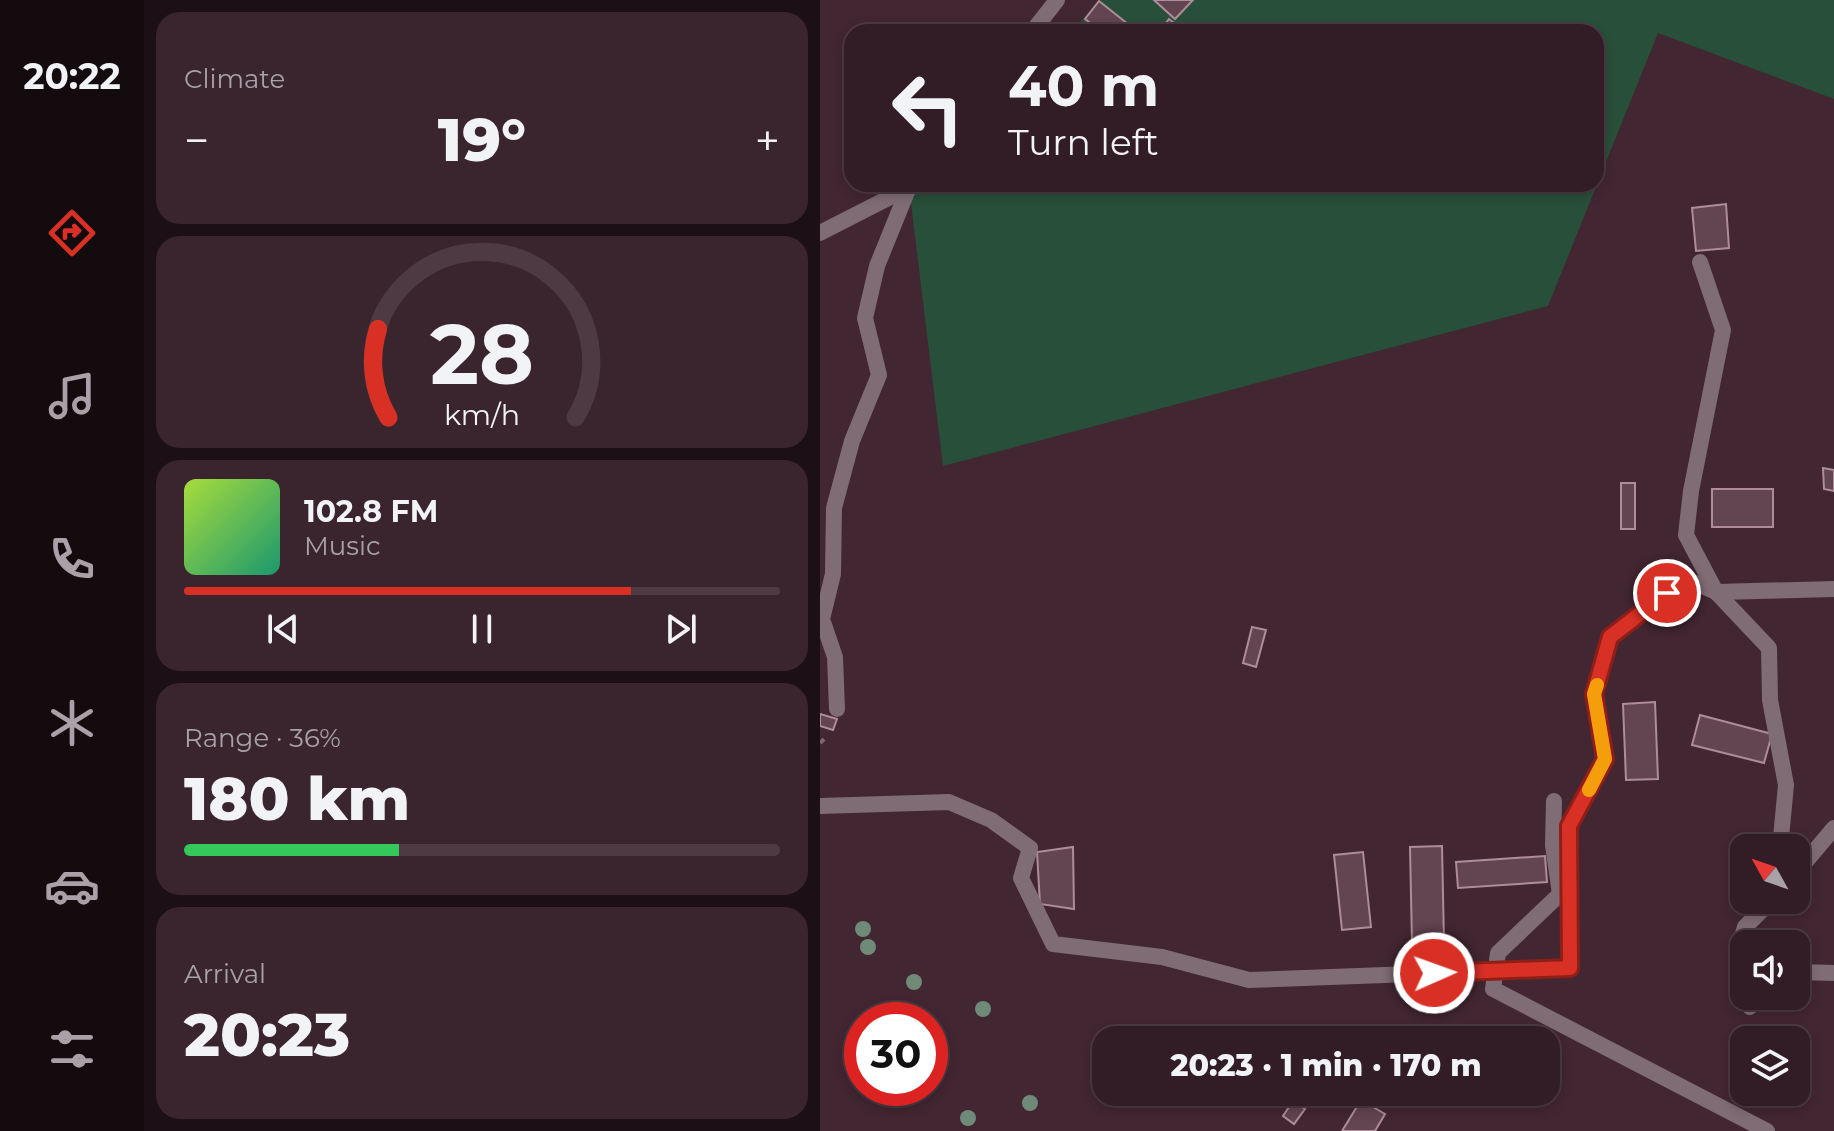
<!DOCTYPE html>
<html lang="en">
<head>
<meta charset="utf-8">
<style>
	:root { --surface:#321c26; --page:#3a252e; --text:#f1f3f6; --muted:#a8a1a7; --line:#4d3a43; --accent:#d93025 }
	body { margin:0; font-family:Montserrat,sans-serif; background:var(--page); color:var(--text); height:100vh; display:flex; flex-direction:column; font-size:30px; white-space:nowrap }
	* { box-sizing:border-box; margin:0 }
	p { font-size:26px; color:var(--muted) }
	.icon { flex:none; width:44px; height:44px; fill:none; stroke:currentColor; stroke-width:2; stroke-linecap:round; stroke-linejoin:round }
	.map { position:relative; flex:1; overflow:hidden }
	.sheet { display:flex; flex-direction:column; gap:12px; padding:12px; background:#1c0f15; width:676px }
	.sheet>* { flex:none }
	.banner { position:absolute; left:24px; top:24px; width:760px; height:168px; border-radius:24px; box-shadow:0 4px 12px #0003,0 0 0 2px var(--line); background:#321c26; color:var(--text); overflow:hidden }
	.needle { width:52px; rotate:310deg }
	.fabs { position:absolute; left:910px; top:834px; display:grid; gap:16px }
	.fabs a { display:grid; place-items:center; width:80px; height:80px; border-radius:16px; background:var(--surface); box-shadow:0 4px 12px #0003,0 0 0 2px var(--line); font-size:40px }
	.speed { position:absolute; left:24px; top:1002px; display:flex; gap:16px; font-size:40px; font-weight:700; text-align:center }
	.speed>* { display:grid; place-content:center; width:104px; height:104px; border-radius:50%; background:var(--surface); box-shadow:0 4px 12px #0003,0 0 0 2px var(--line); line-height:1 }
	.speed .limit { border:12px solid #d22; background:#fff; color:#111 }
	.pin { position:absolute; display:grid; place-items:center; width:68px; height:68px; color:#fff; margin:-34px; border:4px solid #fff; border-radius:50%; box-shadow:0 2px 8px #0007 }
	.me { position:absolute; width:88px; margin:-44px; rotate:88deg; stroke-linejoin:round; filter:drop-shadow(0 0 6px #0008) }
	.turn { display:flex; align-items:center; gap:28px; height:168px; padding:0 32px; font-size:36px }
	.turn .icon { width:104px; height:104px; stroke-width:2.5 }
	.turn b { display:block; font-size:56px; line-height:68px }
	.big { font-size:60px; font-weight:800; line-height:1.1 }
	.sheet .widget { flex:1; display:flex; flex-direction:column; justify-content:center; gap:12px; min-width:0; padding:0 28px; border-radius:24px; background:var(--page) }
	.sheet .dial { align-items:center; gap:0 }
	.dial svg { height:208px; overflow:visible; fill:none; stroke:var(--line); stroke-width:7; stroke-linecap:round; text-anchor:middle }
	.dial text { fill:var(--text); stroke:none }
	.song { display:flex; align-items:center; gap:24px }
	.cover { width:96px; height:96px; border-radius:12px; background:linear-gradient(135deg,hsl(80 70% 55%),hsl(160 70% 35%)) }
	.played { height:8px; border-radius:4px; background:linear-gradient(90deg,var(--accent) 75%,var(--line) 75%) }
	.keys { display:flex; justify-content:space-around; direction:ltr }
	.heat { display:flex; justify-content:space-between; align-items:center; font-size:44px; direction:ltr }
	.charge { height:12px; border-radius:6px; background:linear-gradient(90deg,#34c759 36%,var(--line) 0) }
	.trip { position:absolute; left:272px; top:1026px; width:468px; height:80px; border-radius:24px; background:var(--surface); box-shadow:0 4px 12px #0003,0 0 0 2px var(--line); font-weight:800; line-height:80px; text-align:center }
	main { display:flex; flex:1; min-height:0 }
	.tab-bar { display:flex; flex-direction:column; width:144px; justify-content:space-around; align-items:center; background:#140b0f; color:var(--muted) }
	.tab-bar .icon { width:56px; height:56px }
	.tab-bar .active { color:var(--accent) }
	.tab-bar b { font-size:36px; color:var(--text) }
	.map>svg:first-child { display:block }
	.green { fill:#284f3a }
	.building { fill:#634451; stroke:#ae8c9a; stroke-width:2 }
	.lines { fill:none; stroke-linecap:round; stroke-linejoin:round }
	.path { stroke:#7e656f; stroke-width:4; stroke-dasharray:8 4; stroke-linecap:butt }
	.street { stroke:#806c74; stroke-width:16 }
	.tree { fill:#708a79 }
	.route-casing { stroke:#8d1f18; stroke-width:20 }
	.route { stroke:#d93025; stroke-width:14 }
	.slow { stroke:#f59e0b; stroke-width:14 }
</style>
</head>
<body>
<main>
<nav class="tab-bar">
<b>20:22</b>
<svg class="icon active" aria-label="directions" viewBox="0 0 24 24"><path d="M12 3l9 9-9 9-9-9zM9 14v-3h6M13 9l2 2-2 2"/></svg>
<svg class="icon" aria-label="music" viewBox="0 0 24 24"><path d="M9 18V5l10-2v13"/><circle cx="6" cy="18" r="3"/><circle cx="16" cy="16" r="3"/></svg>
<svg class="icon" aria-label="phone" viewBox="0 0 24 24"><path d="M5 4h4l2 5-3 2q2 4 5 5l2-3 5 2v4C11 20 4 13 5 4z"/></svg>
<svg class="icon" aria-label="climate" viewBox="0 0 24 24"><path d="M12 3v18M4 7l16 10M4 17L20 7"/></svg>
<svg class="icon" aria-label="car" viewBox="0 0 24 24"><path d="M5 17H2v-5l4-1 3-4h7l3 4 3 1v5h-3M9 17h6M6 11h13"/><circle cx="7" cy="17" r="2"/><circle cx="17" cy="17" r="2"/></svg>
<svg class="icon" aria-label="filters" viewBox="0 0 24 24"><path d="M4 7h16M4 17h16"/><circle cx="9" cy="7" r="2"/><circle cx="15" cy="17" r="2"/></svg>
</nav>
<section class="sheet">
<div class="widget"><p>Climate</p>
<div class="heat"><a>−</a><b class="big">19°</b><a>+</a></div>
</div>
<div class="widget dial"><svg viewBox="0 0 100 80">
<path d="M14 69A42 42 0 1 1 86 69"/>
<path d="M14 69A42 42 0 0 1 10 35" stroke="#d93025"/>
<text x="50" y="56" font-size="32" font-weight="700">28</text>
<text x="50" y="72" font-size="11">km/h</text>
</svg></div>
<div class="widget">
<div class="song"><i class="cover"></i><div><b>102.8 FM</b><p>Music</p></div></div>
<div class="played"></div>
<div class="keys"><svg class="icon" aria-label="previous" viewBox="0 0 24 24"><path d="M18 5L8 12l10 7zM5 5v14"/></svg><svg class="icon" aria-label="pause" viewBox="0 0 24 24"><path d="M8 5v14M16 5v14"/></svg><svg class="icon" aria-label="next" viewBox="0 0 24 24"><path d="M6 5l10 7-10 7zM19 5v14"/></svg></div>
</div>
<div class="widget"><p>Range · 36%</p><b class="big">180 km</b><div class="charge"></div></div>
<div class="widget"><p>Arrival</p><b class="big">20:23</b></div>
</section>
<div class="map">
<svg width="1014" height="1131" viewBox="0 0 1014 1131">
	<rect width="100%" height="100%" fill="#422632"/>
	<!-- green -->
	<polygon class="green" points="280,0 1014,0 1014,99 838,33 728,306 123,466 89,187 92,184 776,184 776,32 251,32"/>
	<!-- building -->
	<g class="building">
		<polygon points="334,0 373,0 355,19"/>
		<polygon points="279,1 318,32 282,32 265,19"/>
		<polygon points="349,19 365,32 339,32"/>
		<polygon points="906,204 909,248 876,251 872,208"/>
		<polygon points="1003,468 1014,470 1014,491 1004,489"/>
		<rect x="801" y="483" width="14" height="46"/>
		<rect x="892" y="489" width="61" height="38"/>
		<polygon points="432,627 446,630 436,667 423,663"/>
		<polygon points="835,702 838,779 806,780 803,704"/>
		<polygon points="0,714 17,719 13,730 0,726"/>
		<polygon points="880,715 952,734 944,763 872,745"/>
		<polygon points="622,846 624,942 592,943 590,847"/>
		<polygon points="253,847 254,909 220,904 217,852"/>
		<polygon points="543,852 551,927 522,930 514,855"/>
		<polygon points="725,856 727,882 638,888 636,862"/>
		<polygon points="541,1100 565,1114 555,1131 522,1131"/>
		<polygon points="473,1101 485,1109 474,1124 463,1116"/>
	</g>
	<g class="lines">
		<!-- path -->
		<polyline class="path" points="0,743 4,739"/>
		<!-- street -->
		<g class="street">
			<polyline points="212,32 237,0"/>
			<polyline points="0,233 90,187"/>
			<polyline points="880,262 903,330 871,491 866,535 896,592 949,648 950,700 966,785 960,848"/>
			<polyline points="17,709 15,657 2,619 13,574 14,508 32,441 59,375 45,318 57,266 89,187"/>
			<polyline points="734,801 733,845 740,894 678,953 673,989 947,1131"/>
			<polyline points="0,806 129,802 171,820 210,848 201,878 233,944 342,957 429,980 750,968 749,826 785,759 774,694 790,637 866,579 896,592 1014,589"/>
			<polyline points="976,873 1014,828"/>
			<polyline points="924,966 917,953 925,927 952,900"/>
			<polyline points="976,972 1014,973"/>
			<polyline points="929,996 930,1007"/>
		</g>
	</g>
	<!-- trees -->
	<g class="tree">
		<circle cx="43" cy="929" r="8"/>
		<circle cx="48" cy="947" r="8"/>
		<circle cx="94" cy="982" r="8"/>
		<circle cx="163" cy="1009" r="8"/>
		<circle cx="210" cy="1103" r="8"/>
		<circle cx="148" cy="1118" r="8"/>
	</g>
	<g class="lines">
		<!-- route casing -->
		<g class="route-casing">
			<polyline id="route" points="614,973 750,968 749,826 785,759 774,694 790,637 847,593"/>
		</g>
		<!-- route -->
		<use href="#route" class="route"/>
		<!-- slow -->
		<polyline class="slow" points="769,790 785,759 774,694 777,685"/>
	</g>
</svg>
<div class="fabs">
<a><svg class="needle" viewBox="-14 -14 28 28"><path d="M0-13l5 13h-10z" fill="#e53935"/><path d="M0 13l5-13h-10z" fill="#a8a1a7"/></svg></a>
<a><svg class="icon" aria-label="sound" viewBox="0 0 24 24"><path d="M4 9h4l5-4v14l-5-4H4zM17 9q2 3 0 6"/></svg></a>
<a><svg class="icon" aria-label="layers" viewBox="0 0 24 24"><path d="M12 4l9 5-9 5-9-5zM3 14l9 5 9-5"/></svg></a>
</div>
<div class="speed"><div class="limit">30</div></div>
<div class="pin" style="left:847px;top:593px;background:#d93025"><svg class="icon" aria-label="arrive" viewBox="0 0 24 24"><path d="M6 21V4h12l-3 4 3 4H6"/></svg></div>
<svg class="me" style="left:614px;top:973px" viewBox="-20 -20 40 40"><circle r="17" fill="#d93025" stroke="#fff" stroke-width="3"/><path d="M0-11L8 9 0 5-8 9z" fill="#fff"/></svg>
<div class="trip">20:23 · 1 min · 170 m</div>
<div class="banner">
<div class="turn"><svg class="icon" aria-label="left" viewBox="0 0 24 24"><path d="M17 20v-9H6M10 6l-5 5 5 5"/></svg><div><b>40 m</b>Turn left</div></div>
</div>
</div>
</main>
</body>
</html>
